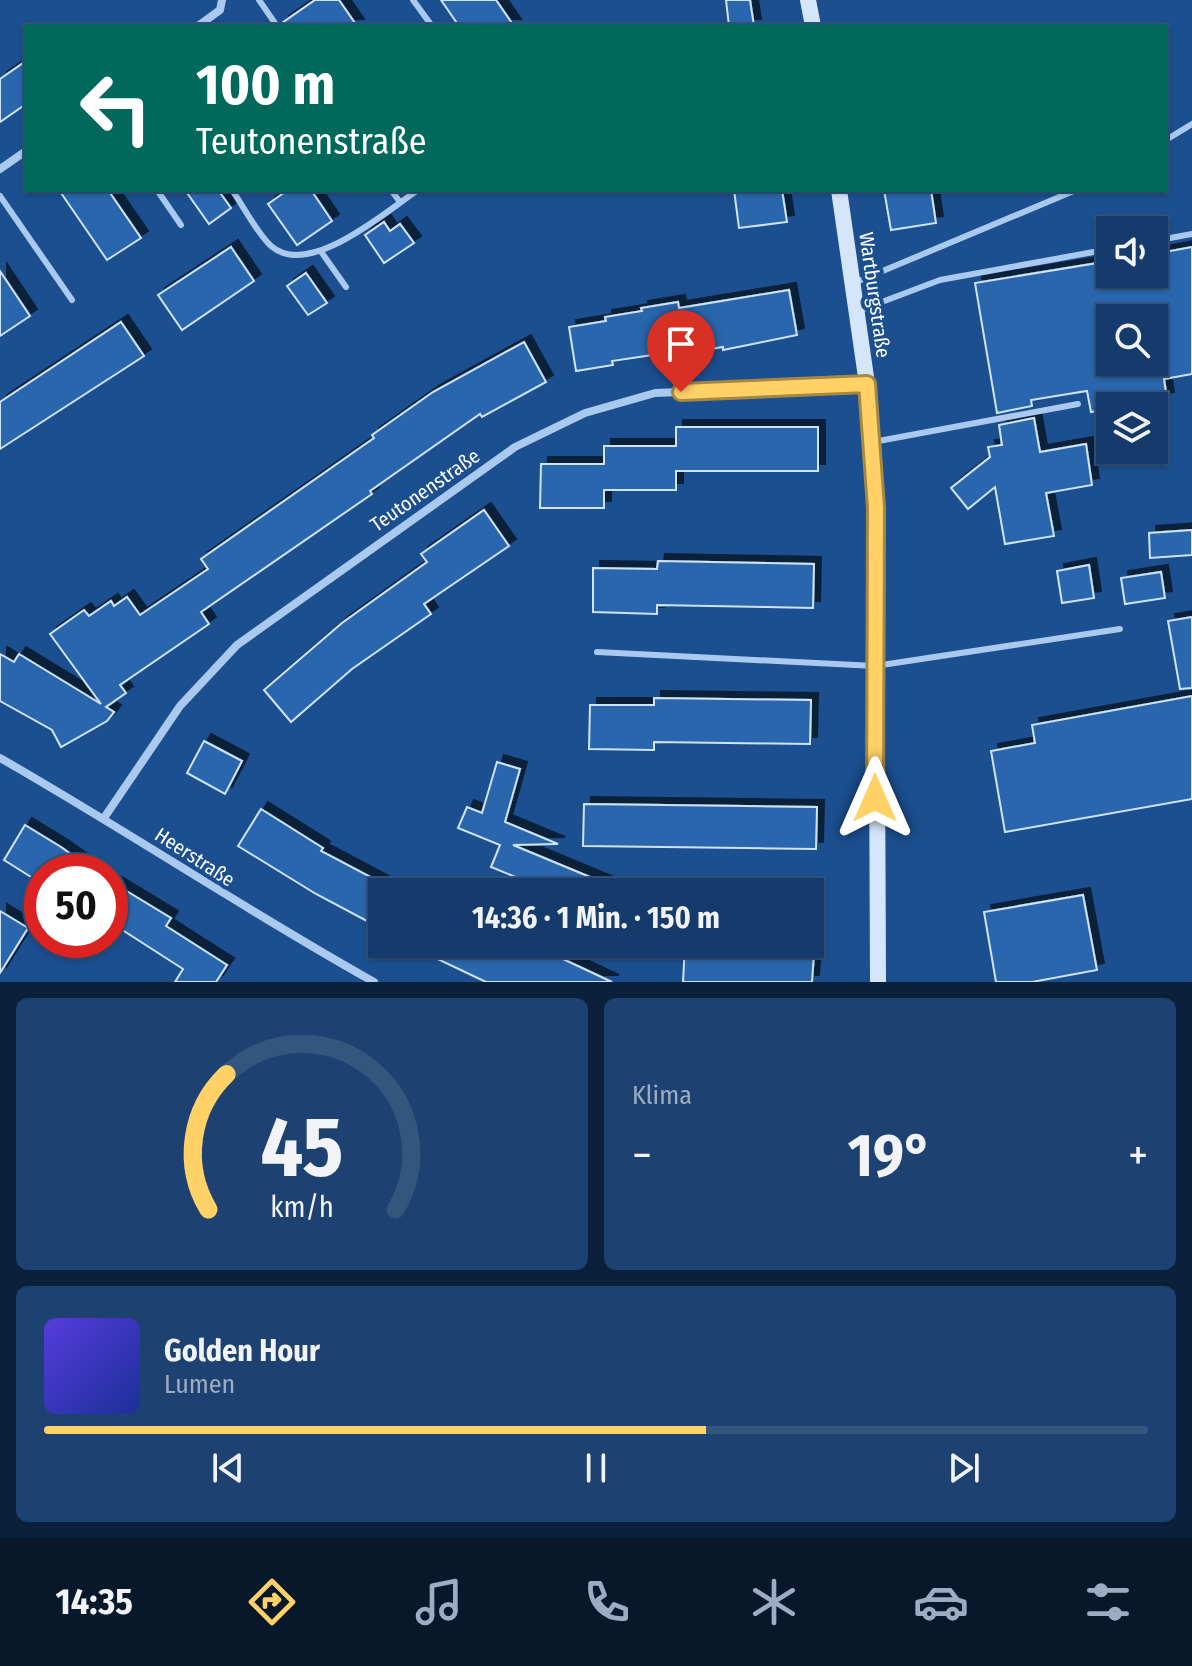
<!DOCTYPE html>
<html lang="de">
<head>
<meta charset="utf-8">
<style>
	:root { --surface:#143b6b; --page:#1d4271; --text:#f1f3f6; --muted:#9dadc1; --line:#33557e; --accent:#ffd166 }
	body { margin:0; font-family:"Fira Sans Condensed",sans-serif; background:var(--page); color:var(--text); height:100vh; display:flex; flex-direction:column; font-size:30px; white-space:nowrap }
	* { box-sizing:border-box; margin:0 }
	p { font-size:26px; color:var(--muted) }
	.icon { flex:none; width:44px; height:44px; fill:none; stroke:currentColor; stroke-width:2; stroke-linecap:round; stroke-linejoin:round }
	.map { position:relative; height:982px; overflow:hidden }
	.details { display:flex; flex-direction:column; gap:16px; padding:16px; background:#0b203b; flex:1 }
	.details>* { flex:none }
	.banner { position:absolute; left:24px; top:24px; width:1144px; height:168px; border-radius:0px; box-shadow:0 2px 6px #0004,0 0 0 2px var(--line); background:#00695c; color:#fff; overflow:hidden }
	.fabs { position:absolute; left:1096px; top:216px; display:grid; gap:16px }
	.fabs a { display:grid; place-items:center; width:72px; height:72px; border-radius:0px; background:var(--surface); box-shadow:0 2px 6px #0004,0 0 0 2px var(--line); font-size:40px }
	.speed { position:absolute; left:24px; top:854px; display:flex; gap:16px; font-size:40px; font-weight:700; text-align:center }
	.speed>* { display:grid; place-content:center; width:104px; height:104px; border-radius:50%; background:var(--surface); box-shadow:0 2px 6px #0004,0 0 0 2px var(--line); line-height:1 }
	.speed .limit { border:12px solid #d22; background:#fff; color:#111 }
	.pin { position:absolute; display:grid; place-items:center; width:68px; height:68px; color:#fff; margin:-82px -34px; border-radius:50% 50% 50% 0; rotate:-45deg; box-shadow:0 0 8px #0007 }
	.pin .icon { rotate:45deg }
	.me { position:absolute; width:88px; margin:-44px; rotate:0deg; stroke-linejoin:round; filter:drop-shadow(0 0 6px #0008) }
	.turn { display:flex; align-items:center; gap:28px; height:168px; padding:0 40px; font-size:36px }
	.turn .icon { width:104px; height:104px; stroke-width:2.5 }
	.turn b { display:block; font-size:56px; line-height:68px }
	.big { font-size:60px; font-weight:700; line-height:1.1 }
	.details .card { flex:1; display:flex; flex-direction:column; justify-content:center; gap:12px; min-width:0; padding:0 28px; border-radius:12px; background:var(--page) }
	.details .dial { align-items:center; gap:0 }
	.dial svg { height:208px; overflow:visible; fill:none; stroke:var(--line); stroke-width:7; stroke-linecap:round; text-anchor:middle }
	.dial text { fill:var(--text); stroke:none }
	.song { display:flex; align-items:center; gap:24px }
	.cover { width:96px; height:96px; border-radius:12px; background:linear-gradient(135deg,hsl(250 70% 55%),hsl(230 70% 35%)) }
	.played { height:8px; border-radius:4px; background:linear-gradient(90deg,var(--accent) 60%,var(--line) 60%) }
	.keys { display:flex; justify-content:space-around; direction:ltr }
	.heat { display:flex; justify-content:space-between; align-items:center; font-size:44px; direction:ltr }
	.details .tiles { flex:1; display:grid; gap:16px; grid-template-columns:1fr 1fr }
	.card:last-child { grid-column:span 2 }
	.trip { position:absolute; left:368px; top:878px; width:456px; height:80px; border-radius:0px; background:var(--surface); box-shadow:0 2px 6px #0004,0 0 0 2px var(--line); font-weight:700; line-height:80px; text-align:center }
	.dock { display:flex; height:128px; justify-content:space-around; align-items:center; background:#08182b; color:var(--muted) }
	.dock .icon { width:56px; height:56px }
	.dock .on { color:var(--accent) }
	.dock b { font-size:36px; color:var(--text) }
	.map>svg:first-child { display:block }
	.building { fill:#2a66ad; stroke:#cfe3fa; stroke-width:2; fill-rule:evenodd; filter:url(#shadow) }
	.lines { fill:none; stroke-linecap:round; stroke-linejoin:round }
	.lane { stroke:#a9c9ee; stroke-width:6 }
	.street { stroke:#a9c9ee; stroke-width:8 }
	.secondary { stroke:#d6e6fa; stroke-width:16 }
	.route-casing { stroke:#a68842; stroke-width:20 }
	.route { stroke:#ffd166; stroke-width:14 }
	.labels { text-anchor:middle; stroke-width:8; stroke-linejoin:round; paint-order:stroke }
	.street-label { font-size:20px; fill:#fff; stroke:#1b4f8f }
</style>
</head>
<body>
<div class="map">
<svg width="1192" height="982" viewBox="0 0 1192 982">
	<defs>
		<filter id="shadow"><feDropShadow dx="7" dy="-7" stdDeviation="0" flood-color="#0009"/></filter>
	</defs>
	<rect width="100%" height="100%" fill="#1b4f8f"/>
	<!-- building -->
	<g class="building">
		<polygon points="315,0 339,0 357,26 283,26 282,23"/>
		<polygon points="441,0 496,0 514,26 459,26"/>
		<polygon points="726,0 750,0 754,26 729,26"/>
		<polygon points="26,61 26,104 0,122 0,79"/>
		<polygon points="59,190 108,190 141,238 107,260"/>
		<polygon points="185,190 218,190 231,208 209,224"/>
		<polygon points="288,190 311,190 332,221 297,245 268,204"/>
		<polygon points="734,190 782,190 787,222 739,228"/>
		<polygon points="884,190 931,190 936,223 891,230"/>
		<polygon points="384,222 390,231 400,224 414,243 384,263 365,235"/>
		<polygon points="231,247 254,281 182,330 158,295"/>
		<path d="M1192,247v127l-28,5 3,20 -76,13 -4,-21 -56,9 1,6 -35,7 -22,-130 135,-22v13h44v-20zM1110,318h44v44h-44z"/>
		<polygon points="0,271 30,316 0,336"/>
		<polygon points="306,273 327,303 308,315 287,286"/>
		<polygon points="789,290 797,335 723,350 723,347 686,353 686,350 612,361 613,365 576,371 569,327 606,321 605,317 642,311 641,308 678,302 679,308"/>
		<polygon points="121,322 144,356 0,449 0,402"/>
		<polygon points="524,342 546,382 482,417 480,414 370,491 372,494 201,612 209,624 120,685 126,693 106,707 114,712 107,721 61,747 52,730 0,701 0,654 14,662 19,654 101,704 50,634 84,610 89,616 111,601 114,606 127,597 140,615 208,569 201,559 374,438 372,435 433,392"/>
		<polygon points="1034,418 1040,452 1086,444 1092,485 1046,493 1054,536 1005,544 995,487 968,509 951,488 990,457 988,447 1002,445 999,425"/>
		<polygon points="676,427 818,427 818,471 676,471 676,490 604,490 604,508 540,508 541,464 604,464 604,446 676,446"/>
		<polygon points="484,510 509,546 424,604 431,614 352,669 291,722 264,690 342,623 427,562 421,554"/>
		<polygon points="1192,530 1192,555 1150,558 1149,533"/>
		<polygon points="658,561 814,564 813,608 657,605 657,614 593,612 593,568 657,569"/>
		<polygon points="1089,565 1094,598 1062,603 1057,571"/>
		<polygon points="1161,572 1165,598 1125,604 1121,578"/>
		<polygon points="1192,617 1192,688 1180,689 1168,621"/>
		<polygon points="1192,696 1192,799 1005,832 991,751 1035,743 1032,725"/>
		<polygon points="654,698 811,700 810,744 654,742 654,750 589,749 590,705 654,705"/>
		<polygon points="204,741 242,761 225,794 187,773"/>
		<polygon points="497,762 520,769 505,822 558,844 513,845 626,892 552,892 491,867 500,845 458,828 467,807 482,813"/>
		<polygon points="584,804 817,807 816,849 583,846"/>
		<polygon points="261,809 323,848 321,851 382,883 382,929 316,894 238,846"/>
		<polygon points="25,825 61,847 96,872 42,872 39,882 4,860"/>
		<polygon points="110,881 171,918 166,926 227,965 216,982 175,982 183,969 110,922"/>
		<polygon points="1083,895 1097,970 1032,982 996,982 984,912"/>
		<polygon points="0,911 28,928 0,973"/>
		<polygon points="406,944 531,944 612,982 486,982"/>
		<polygon points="685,944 781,946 781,951 814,953 812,982 683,982"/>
	</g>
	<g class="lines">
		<!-- lane -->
		<g class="lane">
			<polyline points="259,0 277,26"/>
			<polyline points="413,0 432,26"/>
			<polyline points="1166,140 1192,124"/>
			<polyline points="157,190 181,225"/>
			<path d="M232,190c12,17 24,42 39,56 38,33 114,-34 147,-56"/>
			<polyline points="391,190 400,202"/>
			<polyline points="0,196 72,300"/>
			<polyline points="1154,241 1192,234"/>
			<polyline points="322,253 346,287"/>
			<polyline points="854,283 1076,190"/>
			<polyline points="858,311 940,280 1110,249"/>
			<polyline points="873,442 1078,404"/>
			<polyline points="597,652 875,666 1120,629"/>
		</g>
		<!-- street -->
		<g class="street">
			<polyline points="198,26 220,10 222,0"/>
			<polyline points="0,169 26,151"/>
			<path d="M0,758c126,72 247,153 374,224"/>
			<polyline points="104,818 180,706 237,645 515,447 585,413 655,393 867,384"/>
		</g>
		<!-- secondary -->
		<g class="secondary">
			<polyline points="808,0 813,26"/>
			<polyline points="839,190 867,384 876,508 878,982"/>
		</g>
	</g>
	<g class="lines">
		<!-- route casing -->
		<g class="route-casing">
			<polyline id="route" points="681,392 867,384 876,508 875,798"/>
		</g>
		<!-- route -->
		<use href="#route" class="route"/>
	</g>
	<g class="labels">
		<!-- street labels -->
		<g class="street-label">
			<text transform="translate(875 295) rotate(82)" y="7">Wartburgstraße</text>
			<text transform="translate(425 490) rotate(-35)" y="7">Teutonenstraße</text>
			<text transform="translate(195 857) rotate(33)" y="7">Heerstraße</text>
		</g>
	</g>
</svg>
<div class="fabs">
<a><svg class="icon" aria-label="sound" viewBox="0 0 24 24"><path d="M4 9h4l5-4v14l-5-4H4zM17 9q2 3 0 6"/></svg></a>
<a><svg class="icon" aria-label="search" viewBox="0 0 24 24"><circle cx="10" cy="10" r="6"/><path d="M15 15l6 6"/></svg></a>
<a><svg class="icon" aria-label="layers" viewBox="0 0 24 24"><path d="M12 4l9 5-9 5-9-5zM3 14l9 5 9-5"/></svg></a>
</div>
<div class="speed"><div class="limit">50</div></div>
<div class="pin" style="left:681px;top:392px;background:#d93025"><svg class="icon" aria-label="arrive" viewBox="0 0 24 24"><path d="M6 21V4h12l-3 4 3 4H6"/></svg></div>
<svg class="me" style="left:875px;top:798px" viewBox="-20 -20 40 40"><path d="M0-17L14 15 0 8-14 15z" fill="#ffd166" stroke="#fff" stroke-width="4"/></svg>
<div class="trip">14:36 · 1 Min. · 150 m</div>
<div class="banner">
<div class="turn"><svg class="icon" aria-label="left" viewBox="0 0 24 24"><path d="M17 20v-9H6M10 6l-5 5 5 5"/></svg><div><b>100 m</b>Teutonenstraße</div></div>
</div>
</div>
<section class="details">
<div class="tiles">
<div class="card dial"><svg viewBox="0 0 100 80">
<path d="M14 69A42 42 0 1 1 86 69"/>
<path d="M14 69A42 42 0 0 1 21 17" stroke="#ffd166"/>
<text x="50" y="56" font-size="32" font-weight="700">45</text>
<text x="50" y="72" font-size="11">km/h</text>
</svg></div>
<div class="card"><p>Klima</p>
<div class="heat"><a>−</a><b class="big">19°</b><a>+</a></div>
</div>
<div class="card">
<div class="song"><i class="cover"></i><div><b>Golden Hour</b><p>Lumen</p></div></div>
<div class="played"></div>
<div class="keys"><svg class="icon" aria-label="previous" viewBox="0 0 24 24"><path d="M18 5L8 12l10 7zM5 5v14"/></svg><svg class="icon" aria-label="pause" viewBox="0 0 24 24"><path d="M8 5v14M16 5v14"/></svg><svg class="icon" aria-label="next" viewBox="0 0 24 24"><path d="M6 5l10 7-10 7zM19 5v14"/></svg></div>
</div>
</div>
</section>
<nav class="dock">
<b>14:35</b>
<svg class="icon on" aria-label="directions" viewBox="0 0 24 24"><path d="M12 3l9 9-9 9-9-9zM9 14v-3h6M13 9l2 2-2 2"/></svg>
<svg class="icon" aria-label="music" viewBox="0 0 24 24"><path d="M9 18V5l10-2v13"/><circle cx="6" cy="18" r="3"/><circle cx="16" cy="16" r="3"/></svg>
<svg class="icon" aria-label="phone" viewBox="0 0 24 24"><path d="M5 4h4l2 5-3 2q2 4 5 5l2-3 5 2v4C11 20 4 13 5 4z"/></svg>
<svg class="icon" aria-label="climate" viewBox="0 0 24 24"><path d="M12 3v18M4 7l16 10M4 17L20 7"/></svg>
<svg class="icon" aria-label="car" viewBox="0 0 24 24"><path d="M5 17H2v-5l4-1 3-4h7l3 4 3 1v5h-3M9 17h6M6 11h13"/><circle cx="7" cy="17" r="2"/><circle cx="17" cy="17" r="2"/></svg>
<svg class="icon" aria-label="filters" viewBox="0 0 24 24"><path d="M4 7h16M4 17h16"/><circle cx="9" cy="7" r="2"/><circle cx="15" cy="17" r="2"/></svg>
</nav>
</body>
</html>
